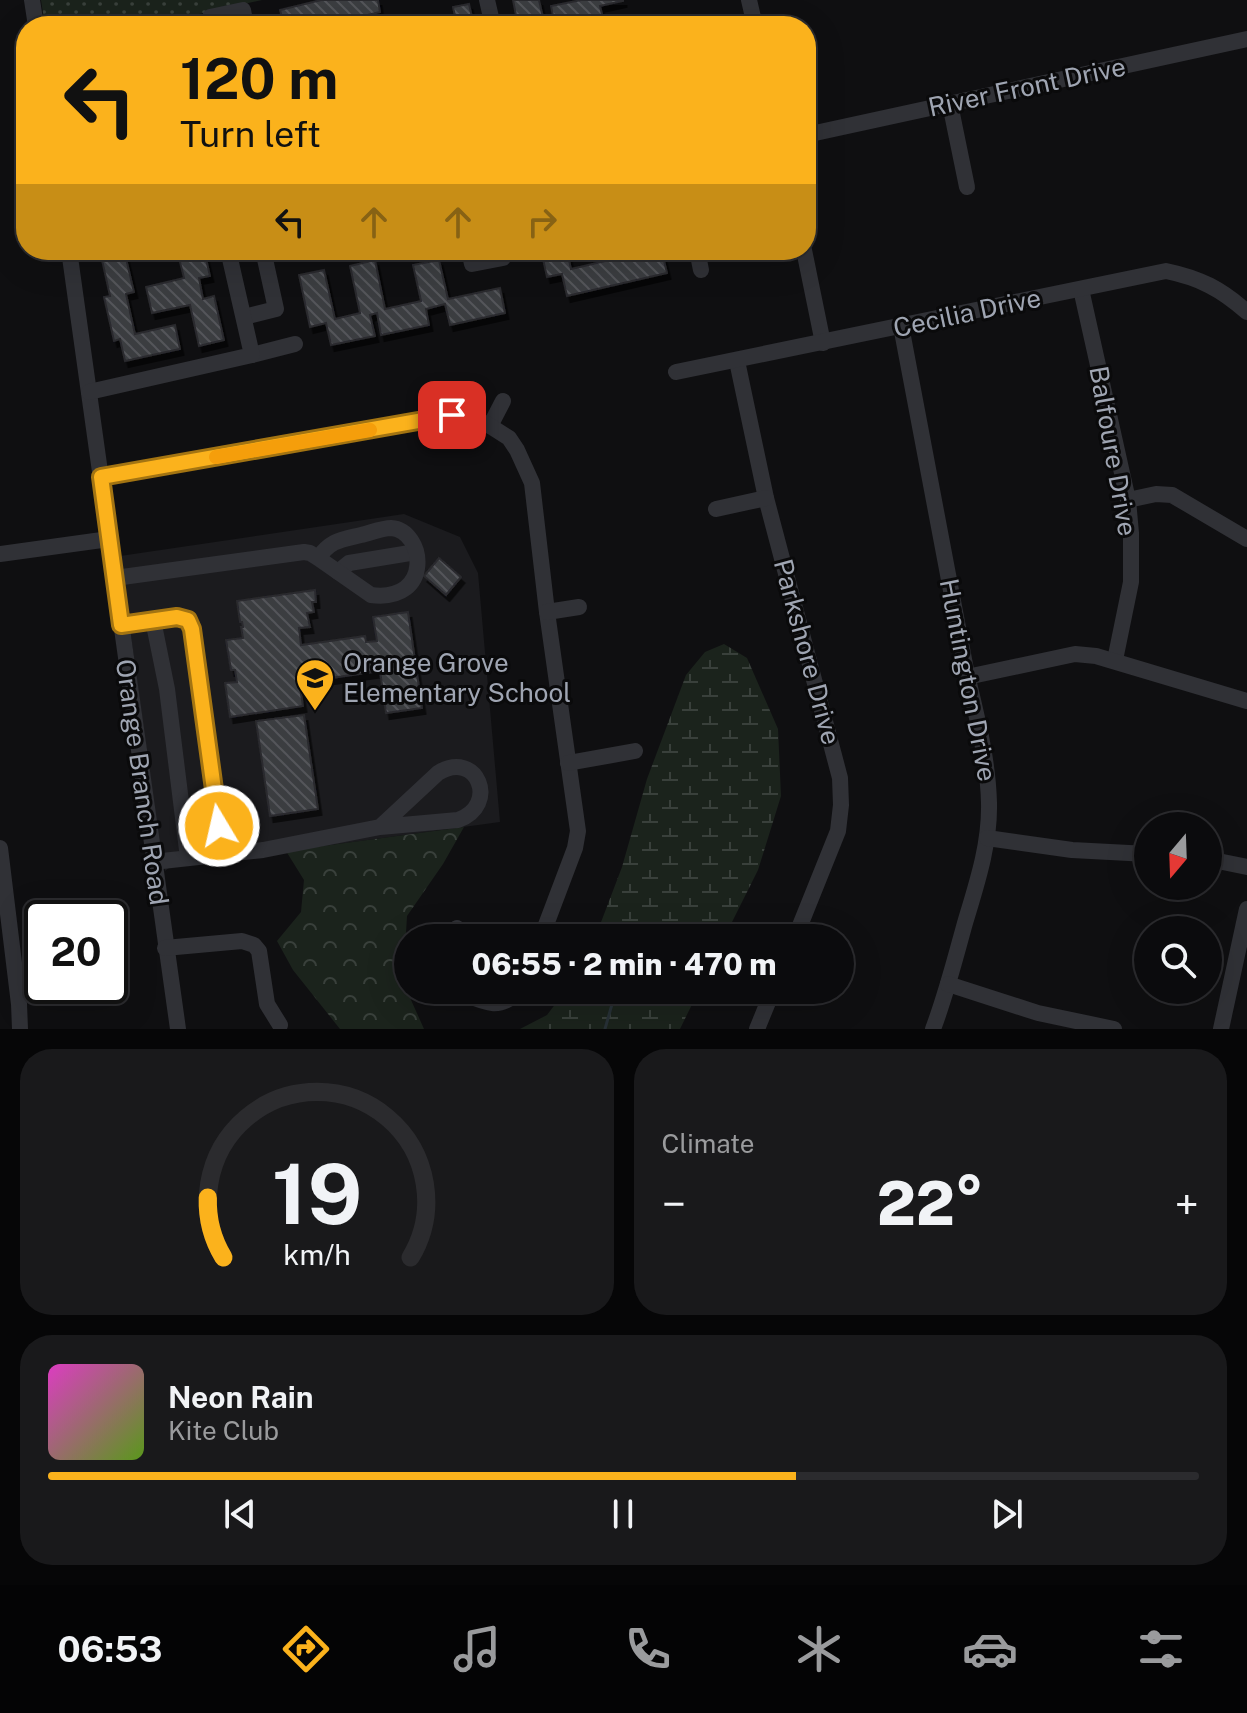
<!DOCTYPE html>
<html lang="en">
<head>
<meta charset="utf-8">
<style>
	:root { --surface:#0b0b0d; --page:#19191b; --text:#f1f3f6; --muted:#9a9b9d; --line:#2b2b2e; --accent:#fbb21c }
	body { margin:0; font-family:"Public Sans",sans-serif; background:var(--page); color:var(--text); height:100vh; display:flex; flex-direction:column; font-size:30px; white-space:nowrap }
	* { box-sizing:border-box; margin:0 }
	p { font-size:26px; color:var(--muted) }
	.icon { flex:none; width:44px; height:44px; fill:none; stroke:currentColor; stroke-width:2; stroke-linecap:round; stroke-linejoin:round }
	.map { position:relative; height:1029px; overflow:hidden }
	.panel { display:flex; flex-direction:column; gap:20px; padding:20px; background:#060607; flex:1 }
	.panel>* { flex:none }
	.guide { position:absolute; left:16px; top:16px; width:800px; height:244px; border-radius:32px; box-shadow:0 8px 32px #0002,0 0 0 2px var(--line); background:#fbb21c; color:#111; overflow:hidden }
	.needle { width:52px; rotate:199deg }
	.buttons { position:absolute; left:1134px; top:812px; display:grid; gap:16px }
	.buttons a { display:grid; place-items:center; width:88px; height:88px; border-radius:50%; background:var(--surface); box-shadow:0 8px 32px #0002,0 0 0 2px var(--line); font-size:40px }
	.speed { position:absolute; left:24px; top:900px; display:flex; gap:16px; font-size:40px; font-weight:700; text-align:center }
	.speed>* { display:grid; place-content:center; width:104px; height:104px; border-radius:50%; background:var(--surface); box-shadow:0 8px 32px #0002,0 0 0 2px var(--line); line-height:1 }
	.speed .limit { border:4px solid #111; border-radius:12px; background:#fff; color:#111 }
	.pin { position:absolute; display:grid; place-items:center; width:68px; height:68px; color:#fff; margin:-34px; border-radius:16px; box-shadow:0 4px 12px #0006 }
	.me { position:absolute; width:88px; margin:-44px; rotate:351deg; stroke-linejoin:round; filter:drop-shadow(0 0 6px #0008) }
	.turn { display:flex; align-items:center; gap:28px; height:168px; padding:0 32px; font-size:36px }
	.turn .icon { width:104px; height:104px; stroke-width:2.5 }
	.turn b { display:block; font-size:56px; line-height:68px }
	.lanes { display:flex; align-items:center; height:76px; padding:0 32px; background:#0003; justify-content:center; gap:40px; direction:ltr }
	.lanes .off { opacity:.35 }
	.big { font-size:60px; font-weight:800; line-height:1.1 }
	.panel .widget { flex:1; display:flex; flex-direction:column; justify-content:center; gap:12px; min-width:0; padding:0 28px; border-radius:32px; background:var(--page) }
	.panel .dial { align-items:center; gap:0 }
	.dial svg { height:208px; overflow:visible; fill:none; stroke:var(--line); stroke-width:7; stroke-linecap:round; text-anchor:middle }
	.dial text { fill:var(--text); stroke:none }
	.song { display:flex; align-items:center; gap:24px }
	.cover { width:96px; height:96px; border-radius:12px; background:linear-gradient(135deg,hsl(310 70% 55%),hsl(90 70% 35%)) }
	.played { height:8px; border-radius:4px; background:linear-gradient(90deg,var(--accent) 65%,var(--line) 65%) }
	.keys { display:flex; justify-content:space-around; direction:ltr }
	.heat { display:flex; justify-content:space-between; align-items:center; font-size:44px; direction:ltr }
	.panel .tiles { flex:1; display:grid; gap:20px; grid-template-columns:1fr 1fr }
	.widget:last-child { grid-column:span 2 }
	.trip { position:absolute; left:394px; top:924px; width:460px; height:80px; border-radius:40px; background:var(--surface); box-shadow:0 8px 32px #0002,0 0 0 2px var(--line); font-weight:800; line-height:80px; text-align:center }
	.dock { display:flex; height:128px; justify-content:space-around; align-items:center; background:#040405; color:var(--muted) }
	.dock .icon { width:56px; height:56px }
	.dock .on { color:var(--accent) }
	.dock b { font-size:36px; color:var(--text) }
	.map>svg:first-child { display:block }
	.built { fill:#1b1b1e }
	.forest { fill:url(#forest-crowns) }
	.wetland { fill:url(#wetland-marsh) }
	.park { fill:url(#park-dots) }
	.lines { fill:none; stroke-linecap:round; stroke-linejoin:round }
	.stream { stroke:#273036; stroke-width:3 }
	.building { fill:url(#building-back-hatch); stroke:#29292d; stroke-width:2; filter:url(#shadow) }
	.minor { stroke:#303136; stroke-width:16 }
	.route-casing { stroke:#a37412; stroke-width:20 }
	.route { stroke:#fbb21c; stroke-width:14 }
	.slow { stroke:#f59e0b; stroke-width:14 }
	.labels { text-anchor:middle; stroke-width:6; stroke-linejoin:round; paint-order:stroke }
	.street-label { font-size:26px; fill:#9fa5b2; stroke:#0a0a0b }
	.poi-label { font-size:26px; fill:#9fa5b2; stroke:#0a0a0b; text-anchor:start }
</style>
</head>
<body>
<div class="map">
<svg width="1247" height="1029" viewBox="0 0 1247 1029">
	<defs>
		<pattern id="forest-crowns" width="20" height="18" patternUnits="userSpaceOnUse" patternTransform="scale(2)"><rect width="20" height="18" fill="#1b231c"/><path d="M2 6a3 3 0 1 1 6 0M12 15a3 3 0 1 1 6 0" fill="none" stroke="#39403b"/></pattern>
		<pattern id="wetland-marsh" width="20" height="14" patternUnits="userSpaceOnUse" patternTransform="scale(2)"><rect width="20" height="14" fill="#1b231c"/><path d="M1 5h8M5 5V1M11 12h8M15 12V8" fill="none" stroke="#39403b"/></pattern>
		<pattern id="park-dots" width="8" height="8" patternUnits="userSpaceOnUse" patternTransform="scale(2)"><rect width="8" height="8" fill="#1b231c"/><path d="M2 2h.1M6 6h.1" fill="none" stroke="#39403b" stroke-width="1.8" stroke-linecap="round"/></pattern>
		<pattern id="building-back-hatch" width="6" height="6" patternUnits="userSpaceOnUse" patternTransform="scale(2)"><rect width="6" height="6" fill="#3b3c41"/><path d="M-1 5l2 2M0 0l6 6M5-1l2 2" fill="none" stroke="#54555a"/></pattern>
		<filter id="shadow"><feDropShadow dx="3.5" dy="6" stdDeviation="0" flood-color="#0009"/></filter>
	</defs>
	<rect width="100%" height="100%" fill="#0f0f11"/>
	<!-- built -->
	<polygon class="built" points="404,514 460,537 478,573 500,822 170,867 165,871 160,848 120,556"/>
	<!-- forest -->
	<polygon class="forest" points="464,827 443,864 407,916 403,982 424,1029 340,1029 293,970 277,941 301,912 304,880 286,851"/>
	<!-- wetland -->
	<g class="wetland">
		<polygon points="724,644 747,658 778,729 781,796 758,870 724,938 595,938 622,867 647,779 686,675 705,652"/>
		<polygon points="566,990 699,990 680,1029 520,1029 547,1015"/>
	</g>
	<!-- park -->
	<polygon class="park" points="41,0 262,0 199,14 200,20 172,26 45,26"/>
	<g class="lines">
		<!-- stream -->
		<polyline class="stream" points="605,1029 616,990"/>
	</g>
	<!-- building -->
	<g class="building">
		<polygon points="321,0 378,0 380,12 322,26 284,26 280,10"/>
		<polygon points="513,0 539,0 545,26 518,26"/>
		<polygon points="581,0 623,0 623,1 600,6 604,22 584,26 555,26 551,6"/>
		<polygon points="469,4 472,17 469,18 473,26 457,26 453,7"/>
		<polygon points="124,250 134,292 126,294 135,334 175,325 180,349 125,361 120,339 114,341 104,297 110,296 100,251"/>
		<polygon points="177,250 204,250 210,276 199,278 203,299 214,296 224,340 199,346 190,305 152,313 146,287 184,278"/>
		<polygon points="541,250 567,250 571,269 652,250 669,250 662,252 667,273 567,296 562,274 547,277"/>
		<polygon points="375,260 385,309 421,301 413,265 439,260 448,299 500,288 505,313 450,325 445,304 426,309 429,325 381,335 377,313 370,315 375,336 331,345 326,323 310,327 299,275 324,270 335,319 360,313 350,266"/>
		<polygon points="439,558 461,577 446,595 424,576"/>
		<polygon points="315,590 316,602 312,602 314,612 307,613 310,627 299,628 301,645 365,636 366,642 377,641 373,617 408,612 422,708 386,713 380,671 303,682 302,674 298,675 303,706 230,717 225,683 237,682 235,670 231,670 226,640 243,638 241,627 243,627 242,622 240,622 237,601"/>
		<polygon points="304,715 318,809 270,816 256,721"/>
	</g>
	<g class="lines">
		<!-- minor -->
		<g class="minor">
			<polyline points="32,0 36,26"/>
			<polyline points="487,0 493,26"/>
			<polyline points="749,0 755,26"/>
			<polyline points="212,26 210,17 243,10 246,26"/>
			<polyline points="950,104 967,187"/>
			<polyline points="806,135 1247,39"/>
			<polyline points="69,250 178,1029"/>
			<polyline points="469,250 472,264 503,258 502,250"/>
			<polyline points="697,250 701,270"/>
			<polyline points="804,250 823,343"/>
			<polyline points="1081,289 1128,500 1131,533 1131,582 1115,660"/>
			<polyline points="244,317 276,309 263,250"/>
			<path d="M901,326l66,349c10,42 21,85 22,128 1,41 -12,80 -24,120 -10,36 -19,72 -32,106"/>
			<polyline points="252,355 295,344"/>
			<polyline points="737,361 766,498 840,778 841,805 838,831 795,938"/>
			<path d="M676,372l490,-101c34,7 55,18 81,41"/>
			<polyline points="89,392 252,355 228,250"/>
			<polyline points="490,426 503,401"/>
			<polyline points="101,477 452,415 470,418 487,424 509,438 517,450 532,483 547,612 578,831 575,848 541,938"/>
			<polyline points="1128,500 1156,494 1172,495 1247,539"/>
			<polyline points="716,509 766,498"/>
			<polyline points="0,554 109,539"/>
			<polyline points="338,572 349,563 416,552"/>
			<path d="M115,578l189,-26 6,1 8,5 53,37c63,8 54,-65 20,-67 -9,0 -21,5 -30,7 -21,5 -30,5 -43,23"/>
			<polyline points="547,612 579,607"/>
			<polyline points="153,620 177,617 188,620 192,629 219,826 237,853"/>
			<polyline points="121,625 153,620 167,689 188,858"/>
			<polyline points="967,677 1075,654 1096,656 1247,701"/>
			<polyline points="568,763 635,751"/>
			<polyline points="987,838 1072,850 1148,854"/>
			<polyline points="0,848 19,1004 20,1029"/>
			<polyline points="1208,859 1247,867"/>
			<path d="M153,862l110,-12 117,-23 78,-7c42,-15 19,-71 -20,-47l-58,54"/>
			<polyline points="451,938 457,928"/>
			<polyline points="165,948 242,941 254,945 259,951 267,1004 280,1025"/>
			<polyline points="948,984 1038,1013 1114,1029"/>
			<path d="M456,990c24,10 43,24 63,0"/>
			<polyline points="757,1029 773,990"/>
			<polyline points="1221,1029 1247,909"/>
		</g>
	</g>
	<g class="lines">
		<!-- route casing -->
		<g class="route-casing">
			<polyline id="route" points="219,826 192,629 188,620 177,617 121,625 101,477 452,415"/>
		</g>
		<!-- route -->
		<use href="#route" class="route"/>
		<!-- slow -->
		<polyline class="slow" points="216,457 370,430"/>
	</g>
	<!-- icons -->
	<defs>
		<g id="school-pin" transform="scale(2)"><path d="M0 17L-7.5 6A9.5 9.5 0 1 1 7.5 6Z" fill="#fbb21c" stroke="#0a0a0b"/><path d="M0-5L7-2L0 1L-7-2ZM-4 1L0 2.5L4 1V4Q0 6-4 4Z" fill="#111"/></g>
	</defs>
	<g fill-rule="evenodd">
		<use href="#school-pin" x="315" y="678"/>
	</g>
	<g class="labels">
		<!-- street labels -->
		<g class="street-label">
			<text transform="translate(1027 87) rotate(-12)" y="9">River Front Drive</text>
			<text transform="translate(967 313) rotate(-12)" y="9">Cecilia Drive</text>
			<text transform="translate(1113 451) rotate(80)" y="9">Balfoure Drive</text>
			<text transform="translate(807 652) rotate(75)" y="9">Parkshore Drive</text>
			<text transform="translate(968 680) rotate(79)" y="9">Huntington Drive</text>
			<text transform="translate(142 782) rotate(82)" y="9">Orange Branch Road</text>
		</g>
		<!-- poi labels -->
		<g class="poi-label">
			<text x="343" y="672">Orange Grove<tspan x="343" dy="30">Elementary School</tspan></text>
		</g>
	</g>
</svg>
<div class="buttons">
<a><svg class="needle" viewBox="-14 -14 28 28"><path d="M0-13l5 13h-10z" fill="#e53935"/><path d="M0 13l5-13h-10z" fill="#9a9b9d"/></svg></a>
<a><svg class="icon" aria-label="search" viewBox="0 0 24 24"><circle cx="10" cy="10" r="6"/><path d="M15 15l6 6"/></svg></a>
</div>
<div class="speed"><div class="limit">20</div></div>
<div class="pin" style="left:452px;top:415px;background:#d93025"><svg class="icon" aria-label="arrive" viewBox="0 0 24 24"><path d="M6 21V4h12l-3 4 3 4H6"/></svg></div>
<svg class="me" style="left:219px;top:826px" viewBox="-20 -20 40 40"><circle r="17" fill="#fbb21c" stroke="#fff" stroke-width="3"/><path d="M0-11L8 9 0 5-8 9z" fill="#fff"/></svg>
<div class="trip">06:55 · 2 min · 470 m</div>
<div class="guide">
<div class="turn"><svg class="icon" aria-label="left" viewBox="0 0 24 24"><path d="M17 20v-9H6M10 6l-5 5 5 5"/></svg><div><b>120 m</b>Turn left</div></div>
<div class="lanes"><svg class="icon" aria-label="left" viewBox="0 0 24 24"><path d="M17 20v-9H6M10 6l-5 5 5 5"/></svg><svg class="icon off" aria-label="ahead" viewBox="0 0 24 24"><path d="M12 20V5M6 11l6-6 6 6"/></svg><svg class="icon off" aria-label="ahead" viewBox="0 0 24 24"><path d="M12 20V5M6 11l6-6 6 6"/></svg><svg class="icon off" aria-label="right" viewBox="0 0 24 24"><path d="M7 20v-9h11M14 6l5 5-5 5"/></svg></div>
</div>
</div>
<section class="panel">
<div class="tiles">
<div class="widget dial"><svg viewBox="0 0 100 80">
<path d="M14 69A42 42 0 1 1 86 69"/>
<path d="M14 69A42 42 0 0 1 8 46" stroke="#fbb21c"/>
<text x="50" y="56" font-size="32" font-weight="700">19</text>
<text x="50" y="72" font-size="11">km/h</text>
</svg></div>
<div class="widget"><p>Climate</p>
<div class="heat"><a>−</a><b class="big">22°</b><a>+</a></div>
</div>
<div class="widget">
<div class="song"><i class="cover"></i><div><b>Neon Rain</b><p>Kite Club</p></div></div>
<div class="played"></div>
<div class="keys"><svg class="icon" aria-label="previous" viewBox="0 0 24 24"><path d="M18 5L8 12l10 7zM5 5v14"/></svg><svg class="icon" aria-label="pause" viewBox="0 0 24 24"><path d="M8 5v14M16 5v14"/></svg><svg class="icon" aria-label="next" viewBox="0 0 24 24"><path d="M6 5l10 7-10 7zM19 5v14"/></svg></div>
</div>
</div>
</section>
<nav class="dock">
<b>06:53</b>
<svg class="icon on" aria-label="directions" viewBox="0 0 24 24"><path d="M12 3l9 9-9 9-9-9zM9 14v-3h6M13 9l2 2-2 2"/></svg>
<svg class="icon" aria-label="music" viewBox="0 0 24 24"><path d="M9 18V5l10-2v13"/><circle cx="6" cy="18" r="3"/><circle cx="16" cy="16" r="3"/></svg>
<svg class="icon" aria-label="phone" viewBox="0 0 24 24"><path d="M5 4h4l2 5-3 2q2 4 5 5l2-3 5 2v4C11 20 4 13 5 4z"/></svg>
<svg class="icon" aria-label="climate" viewBox="0 0 24 24"><path d="M12 3v18M4 7l16 10M4 17L20 7"/></svg>
<svg class="icon" aria-label="car" viewBox="0 0 24 24"><path d="M5 17H2v-5l4-1 3-4h7l3 4 3 1v5h-3M9 17h6M6 11h13"/><circle cx="7" cy="17" r="2"/><circle cx="17" cy="17" r="2"/></svg>
<svg class="icon" aria-label="filters" viewBox="0 0 24 24"><path d="M4 7h16M4 17h16"/><circle cx="9" cy="7" r="2"/><circle cx="15" cy="17" r="2"/></svg>
</nav>
</body>
</html>
